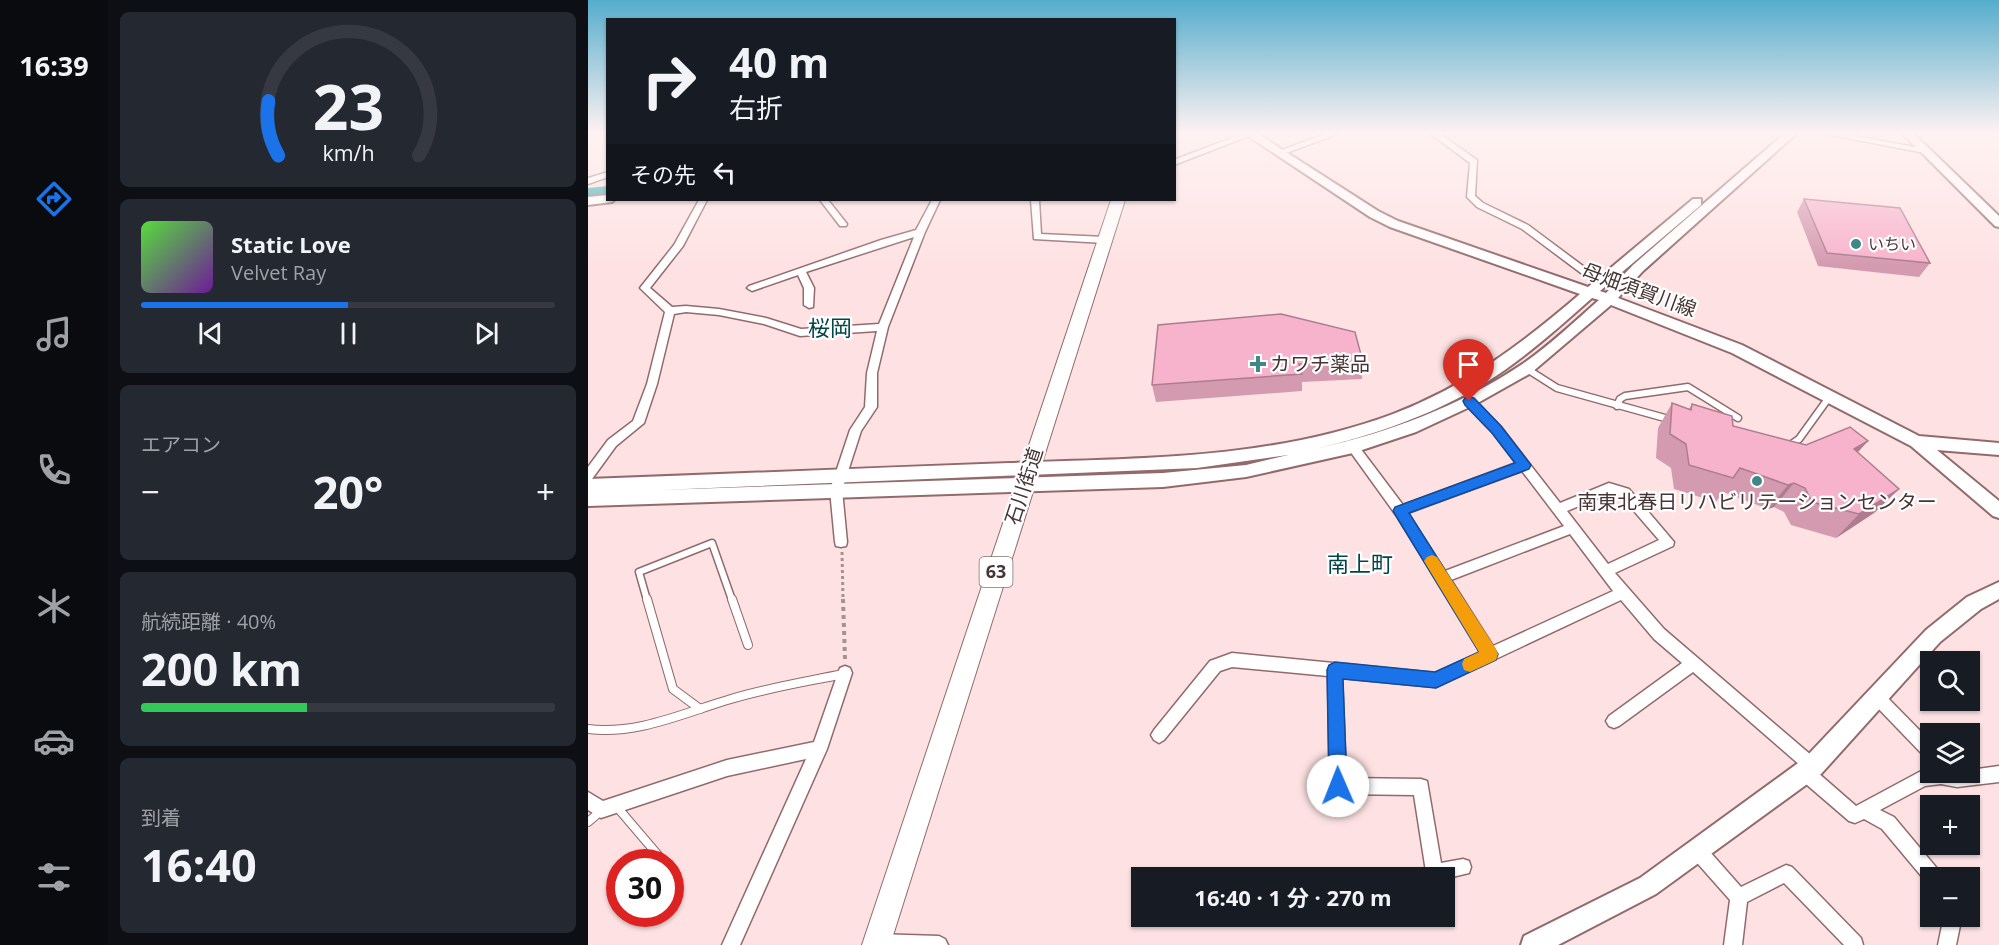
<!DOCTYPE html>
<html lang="ja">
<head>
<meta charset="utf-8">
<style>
	:root { --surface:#171b24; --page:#242831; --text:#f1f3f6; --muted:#9ea1a6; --line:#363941; --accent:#1a73e8 }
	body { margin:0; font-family:"Open Sans","Noto Sans JP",sans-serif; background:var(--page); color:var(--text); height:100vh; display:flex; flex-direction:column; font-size:22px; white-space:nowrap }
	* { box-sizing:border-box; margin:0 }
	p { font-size:20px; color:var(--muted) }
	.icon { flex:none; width:33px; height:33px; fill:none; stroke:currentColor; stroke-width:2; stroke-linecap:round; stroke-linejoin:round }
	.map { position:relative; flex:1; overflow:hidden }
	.details { display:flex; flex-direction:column; gap:12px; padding:12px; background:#0d0f14; width:480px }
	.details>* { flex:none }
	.hud { position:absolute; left:18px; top:18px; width:570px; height:183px; border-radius:0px; box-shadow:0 2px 4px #0004; background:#171b24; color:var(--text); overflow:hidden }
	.tools { position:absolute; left:1332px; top:651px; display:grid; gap:12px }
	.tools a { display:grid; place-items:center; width:60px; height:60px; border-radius:0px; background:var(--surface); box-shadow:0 2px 4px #0004; font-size:30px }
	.speed { position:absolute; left:18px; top:849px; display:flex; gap:12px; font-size:30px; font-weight:700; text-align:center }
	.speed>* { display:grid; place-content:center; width:78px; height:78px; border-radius:50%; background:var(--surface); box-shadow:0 2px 4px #0004; line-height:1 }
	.speed .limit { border:9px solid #d22; background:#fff; color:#111 }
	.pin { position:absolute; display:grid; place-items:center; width:51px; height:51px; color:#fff; margin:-62px -26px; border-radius:50% 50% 50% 0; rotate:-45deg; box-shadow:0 0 6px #0007 }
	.pin .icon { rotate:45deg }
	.me { position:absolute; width:66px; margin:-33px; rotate:359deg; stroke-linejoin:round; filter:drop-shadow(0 0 4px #0008) }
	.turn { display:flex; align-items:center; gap:21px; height:126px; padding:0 24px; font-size:27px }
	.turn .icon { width:78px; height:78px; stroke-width:2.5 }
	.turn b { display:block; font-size:42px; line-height:51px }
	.then { display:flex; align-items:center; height:57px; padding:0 24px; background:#0003; gap:12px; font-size:22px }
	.big { font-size:45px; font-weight:700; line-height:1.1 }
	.details .widget { flex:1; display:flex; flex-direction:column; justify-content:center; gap:9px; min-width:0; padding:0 21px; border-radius:9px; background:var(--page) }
	.details .dial { align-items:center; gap:0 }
	.dial svg { height:156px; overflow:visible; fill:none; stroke:var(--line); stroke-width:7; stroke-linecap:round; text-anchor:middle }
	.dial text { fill:var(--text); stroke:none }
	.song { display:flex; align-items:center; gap:18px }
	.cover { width:72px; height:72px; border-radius:9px; background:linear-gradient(135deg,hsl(110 70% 55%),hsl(280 70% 35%)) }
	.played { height:6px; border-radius:3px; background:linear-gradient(90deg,var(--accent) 50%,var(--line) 50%) }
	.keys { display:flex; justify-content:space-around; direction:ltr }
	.heat { display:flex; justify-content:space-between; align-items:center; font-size:33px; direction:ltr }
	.charge { height:9px; border-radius:4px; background:linear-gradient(90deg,#34c759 40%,var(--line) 0) }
	.trip { position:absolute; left:543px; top:867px; width:324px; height:60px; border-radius:0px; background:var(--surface); box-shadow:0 2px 4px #0004; font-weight:700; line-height:60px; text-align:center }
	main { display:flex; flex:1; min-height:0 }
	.menu { display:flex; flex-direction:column; width:108px; justify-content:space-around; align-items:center; background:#090b0e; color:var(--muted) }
	.menu .icon { width:42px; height:42px }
	.menu .on { color:var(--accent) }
	.menu b { font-size:27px; color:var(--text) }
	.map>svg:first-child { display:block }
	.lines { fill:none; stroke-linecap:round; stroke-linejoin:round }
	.river { fill:#1aa2a2; fill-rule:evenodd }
	.lane-far1-casing { stroke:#926a6c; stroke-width:9 }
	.lane-casing { stroke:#926a6c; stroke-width:10 }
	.street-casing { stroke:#926a6c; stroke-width:3 }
	.secondary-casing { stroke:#926a6c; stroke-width:4 }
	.primary-casing { stroke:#926a6c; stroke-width:2 }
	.path-far1 { stroke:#a79091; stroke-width:3; stroke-dasharray:3 3; stroke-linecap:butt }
	.path { stroke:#a79091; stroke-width:4; stroke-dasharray:4 4; stroke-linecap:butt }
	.lane-far1 { stroke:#fff; stroke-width:6 }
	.lane { stroke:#fff; stroke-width:8 }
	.street { fill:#fff; fill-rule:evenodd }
	.secondary { fill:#fff; fill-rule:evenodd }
	.primary { fill:#fff; fill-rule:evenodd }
	.wall { fill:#d49aaf }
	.shaded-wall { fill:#ad7d8f }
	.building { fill:#f7b3cc; stroke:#ad7d8f; stroke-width:1.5 }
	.route { fill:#1a73e8; stroke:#114b97; stroke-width:1.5 }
	.slow { fill:#f59e0b }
	.poi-dot { fill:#408888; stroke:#fff; stroke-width:2 }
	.labels { text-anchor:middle; stroke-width:4.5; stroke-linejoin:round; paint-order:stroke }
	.far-poi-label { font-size:16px; fill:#473536; stroke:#fff; text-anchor:start }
	.shield { fill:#fff; stroke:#7e7272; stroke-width:1.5 }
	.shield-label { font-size:18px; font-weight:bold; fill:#473536 }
	.street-label { font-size:20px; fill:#473536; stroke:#fff }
	.poi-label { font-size:20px; fill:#473536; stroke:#fff; text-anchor:start }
	.quarter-label { font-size:22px; fill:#014546; stroke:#fff }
</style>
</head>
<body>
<main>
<nav class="menu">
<b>16:39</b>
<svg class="icon on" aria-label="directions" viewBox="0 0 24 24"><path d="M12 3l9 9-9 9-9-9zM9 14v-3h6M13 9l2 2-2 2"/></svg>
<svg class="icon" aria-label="music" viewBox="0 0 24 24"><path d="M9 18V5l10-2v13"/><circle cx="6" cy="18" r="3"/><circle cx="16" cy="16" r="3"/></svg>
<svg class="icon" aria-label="phone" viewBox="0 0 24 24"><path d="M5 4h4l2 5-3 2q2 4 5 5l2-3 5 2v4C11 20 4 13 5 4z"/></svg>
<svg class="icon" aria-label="climate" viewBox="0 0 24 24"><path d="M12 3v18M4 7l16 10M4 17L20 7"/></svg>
<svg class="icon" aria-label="car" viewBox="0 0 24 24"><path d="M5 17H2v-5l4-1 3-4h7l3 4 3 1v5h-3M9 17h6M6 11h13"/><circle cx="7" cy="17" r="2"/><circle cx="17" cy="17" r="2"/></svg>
<svg class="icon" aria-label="filters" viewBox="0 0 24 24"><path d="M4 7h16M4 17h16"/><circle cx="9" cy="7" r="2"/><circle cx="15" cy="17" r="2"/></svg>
</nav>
<section class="details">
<div class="widget dial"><svg viewBox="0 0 100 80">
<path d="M14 69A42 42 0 1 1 86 69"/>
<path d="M14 69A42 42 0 0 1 9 41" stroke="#1a73e8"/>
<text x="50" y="56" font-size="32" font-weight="700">23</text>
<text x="50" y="72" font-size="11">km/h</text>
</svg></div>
<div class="widget">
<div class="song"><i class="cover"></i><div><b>Static Love</b><p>Velvet Ray</p></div></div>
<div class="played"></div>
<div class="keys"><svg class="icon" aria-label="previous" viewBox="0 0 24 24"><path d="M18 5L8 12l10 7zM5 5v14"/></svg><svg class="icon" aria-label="pause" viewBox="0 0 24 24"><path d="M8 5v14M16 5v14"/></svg><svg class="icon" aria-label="next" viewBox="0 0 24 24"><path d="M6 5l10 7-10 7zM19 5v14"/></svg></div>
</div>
<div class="widget"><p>エアコン</p>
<div class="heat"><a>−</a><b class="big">20°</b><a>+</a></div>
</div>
<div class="widget"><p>航続距離 · 40%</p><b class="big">200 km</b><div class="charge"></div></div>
<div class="widget"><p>到着</p><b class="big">16:40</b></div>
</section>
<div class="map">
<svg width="1411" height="945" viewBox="0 0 1411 945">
	<rect width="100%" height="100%" fill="#fee2e3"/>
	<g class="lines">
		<!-- river -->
		<polygon class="river" points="20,186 20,198 0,200 0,188"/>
		<!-- lane-far1 casing -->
		<g class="lane-far1-casing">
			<g id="lane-far1">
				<polyline points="939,369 969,388 1084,420"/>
				<polyline points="1029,406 1032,399 1037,396 1100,387 1150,418"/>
				<polyline points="1201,446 1211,439 1242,396"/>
				<polyline points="59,600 51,572 124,543 144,600"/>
			</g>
		</g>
		<!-- lane casing -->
		<g class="lane-casing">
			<g id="lane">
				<polyline points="59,599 85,689 112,709"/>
				<polyline points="144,599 160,645"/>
				<path d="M0,729c50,6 95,-16 143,-30 36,-11 74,-17 112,-25"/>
				<polyline points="29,807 75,861"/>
				<polyline points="0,822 13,811"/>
			</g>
		</g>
		<!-- street casing -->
		<g class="street-casing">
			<g id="street">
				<polygon points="654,134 666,134 586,165 586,160"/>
				<polygon points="737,134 749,134 693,155 686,153"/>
				<polygon points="843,134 852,134 889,160 887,196 895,203 940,225 1003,272 1003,276 997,276 934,229 889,207 879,197 882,163"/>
				<polygon points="1238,134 1256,134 1337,149 1341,151 1337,153"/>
				<polygon points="20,172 20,177 0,184 0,178"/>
				<polygon points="111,200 119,200 95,246 62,288 84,307 98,306 131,309 178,318 213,329 291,324 326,237 218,272 226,288 225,307 221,308 216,305 216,288 210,275 164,291 159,288 161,286 293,240 328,230 344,200 352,200 337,232 300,327 289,373 289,407 273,431 254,490 259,542 258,546 253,547 248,546 247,542 242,490 262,430 277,407 279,373 289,331 212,336 176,324 131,315 98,312 86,314 69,384 56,423 28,446 4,479 0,481 0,467 20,440 45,421 59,384 77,312 52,288 86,245"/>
				<polygon points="232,200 240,200 259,224 258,226 252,226"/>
				<polygon points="443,200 451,200 453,234 517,237 522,240 517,243 446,239"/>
				<path d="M881,397l4,1 28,29 59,76 49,-20 20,6 45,53 -1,4 -58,27 49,56 154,132 3,5 -4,6 39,34 67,-36 7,-1v3h40v-2l29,-4v16l-42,5 -16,-3 -16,2 -45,24 14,7 46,55 2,6h-12v7l-2,-1 -46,-55 -18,-10 -9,4 -6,-2 -50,-43 -2,-6 4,-6 -108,-94 -74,54 -5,2 -5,-2 -3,-5 3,-5 73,-53 -28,-24 -33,-39 -185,87 -94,-9 4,100 75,1 6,2 14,82 22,-4 6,2 2,6 -2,6 -25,6v-1h-17l-13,-83 -76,-1 -6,-2 -2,-6 -2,-110 -96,-9 -12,4 -56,69 -5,3 -5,-3 -3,-5 3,-5 56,-69 22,-8 203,20 46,-21 -85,-137 -49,-68 2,-3h8l46,61 113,-42 -23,-30 -28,-29 -2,-3 2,-3zM934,471l42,55 -119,45 -37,-58zM1022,493l11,3 38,44 -51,24 -41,-53zM982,534l43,57 -120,55 -42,-66z"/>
				<polygon points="257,666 262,668 264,673 239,749 152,945 134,945 218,759 139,776 13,818 0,810 0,792 15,801 139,760 226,742 250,673 252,668"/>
				<polygon points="1289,690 1294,692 1342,741 1342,759 1337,757 1284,702 1282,697 1284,692"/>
				<polygon points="1109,842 1115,844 1153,887 1198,865 1204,867 1273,938 1275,945 1256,945 1196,883 1159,902 1154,945 1136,945 1142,900 1103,856 1101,850 1103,844"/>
				<polygon points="1356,916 1374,916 1368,945 1350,945"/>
				<polygon points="288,934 351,936 357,939 360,945 280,945 282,937"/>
			</g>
		</g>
		<!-- secondary casing -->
		<g class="secondary-casing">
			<g id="secondary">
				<path d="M657,134h13l120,77 20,10 190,66 105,-88h8v6l-101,86 6,2 27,-28 151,-131h12l-153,137 -25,27 124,47 177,91 80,7v12l-62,-5 62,51v17l-6,-2 -82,-70 -179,-93 -121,-48 -80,68 -57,32 -58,27 -63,21 -107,24 -83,10 -575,19v-27c140,-5 280,-11 421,-16 130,-5 261,-3 384,-49 72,-27 130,-71 187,-120l-190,-67 -20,-10zM1004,298l7,2c-25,22 -50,46 -78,65 -61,41 -134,68 -206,84 59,-14 118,-34 170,-66 39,-24 73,-55 107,-85zM700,455l-42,10 -83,8 -502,17 536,-22z"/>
				<polygon points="1315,134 1326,134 1411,216 1411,227 1407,226"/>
				<polygon points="20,195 20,200 26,200 24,202 0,205 0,197"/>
				<polygon points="1411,582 1411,599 1393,609 1352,642 1233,774 1068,894 970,945 933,945 936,936 1052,878 1217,758 1338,630 1379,597"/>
			</g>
		</g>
		<!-- primary casing -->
		<g class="primary-casing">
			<polygon id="primary" points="523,200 537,200 302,945 274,945"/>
		</g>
		<!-- path-far1 -->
		<polyline class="path-far1" points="254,552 255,600"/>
		<!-- path -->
		<polyline class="path" points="255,599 257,659"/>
		<!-- lane-far1 -->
		<use href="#lane-far1" class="lane-far1"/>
		<!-- lane -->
		<use href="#lane" class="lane"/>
		<!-- street -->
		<use href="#street" class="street"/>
		<!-- secondary -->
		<use href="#secondary" class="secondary"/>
		<!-- primary -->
		<use href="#primary" class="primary"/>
	</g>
	<!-- wall -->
	<g class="wall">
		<polygon points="1216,199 1342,263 1331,277 1230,266 1209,212"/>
		<polygon points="570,325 775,362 774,379 714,382 714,391 568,402 564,385"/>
		<polygon points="1084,403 1101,409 1104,404 1145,426 1218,445 1280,441 1269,453 1311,489 1286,513 1248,538 1203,525 1196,512 1186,507 1180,509 1135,492 1128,502 1086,489 1083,468 1068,458 1070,428"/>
	</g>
	<!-- shaded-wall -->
	<g class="shaded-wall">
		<polygon points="1280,441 1258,465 1266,449"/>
		<polygon points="1206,483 1186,507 1180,509 1200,485"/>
		<polygon points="1311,489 1286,513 1248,538 1271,514"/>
	</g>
	<!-- building -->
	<g class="building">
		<polygon points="1216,199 1312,208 1342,263 1239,253"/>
		<polygon points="693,314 767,332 775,362 711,364 714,374 564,385 570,325"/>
		<polygon points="1084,403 1103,410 1104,404 1144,416 1145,426 1218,445 1262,427 1280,441 1266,449 1311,489 1271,514 1224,502 1217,488 1206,483 1200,485 1152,468 1145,478 1101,465 1098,444 1082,434"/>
	</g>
	<!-- sky -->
	<linearGradient id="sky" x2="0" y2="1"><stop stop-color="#55adcc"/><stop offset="0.5" stop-color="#fff2f2"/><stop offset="1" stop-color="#fff2f2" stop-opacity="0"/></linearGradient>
	<rect width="1411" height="266" fill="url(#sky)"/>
	<!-- route -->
	<polygon class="route" points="881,397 886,398 913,426 943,465 941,469 821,513 910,654 908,660 848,688 755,679 759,786 756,792 750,795 744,792 741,786 739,670 741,665 747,662 847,672 891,652 805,511 807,507 927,463 904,433 877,405 875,401 877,398"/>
	<!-- slow -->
	<polygon class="slow" points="844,555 849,557 908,649 910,654 908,660 882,672 876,670 874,664 876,659 891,652 839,566 836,561 839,557"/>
	<!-- markers -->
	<g class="poi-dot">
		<circle cx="1268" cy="244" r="6"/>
		<path d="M667 355h6v6h6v6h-6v6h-6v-6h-6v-6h6z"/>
		<circle cx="1169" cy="481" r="6"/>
	</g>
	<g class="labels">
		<!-- far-poi labels -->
		<g class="far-poi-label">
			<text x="1280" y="250">いちい</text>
		</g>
		<!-- shield labels -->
		<rect class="shield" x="391.5" y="557" width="33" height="30" rx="4.5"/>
		<g class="shield-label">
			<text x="408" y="578">63</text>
		</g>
		<!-- street labels -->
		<g class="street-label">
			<text transform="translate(1051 290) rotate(20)" y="7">母畑須賀川線</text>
			<text transform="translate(436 486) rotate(-72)" y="7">石川街道</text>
		</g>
		<!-- poi labels -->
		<g class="poi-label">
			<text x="682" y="371">カワチ薬品</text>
			<text x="1169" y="509" text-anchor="middle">南東北春日リハビリテーションセンター</text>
		</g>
		<!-- quarter labels -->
		<g class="quarter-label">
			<text x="242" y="336">桜岡</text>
			<text x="772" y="572">南上町</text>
		</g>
	</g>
</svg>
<div class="tools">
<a><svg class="icon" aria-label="search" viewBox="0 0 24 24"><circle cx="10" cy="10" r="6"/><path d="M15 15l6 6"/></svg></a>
<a><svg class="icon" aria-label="layers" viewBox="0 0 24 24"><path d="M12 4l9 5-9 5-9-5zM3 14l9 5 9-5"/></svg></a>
<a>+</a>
<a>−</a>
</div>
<div class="speed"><div class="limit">30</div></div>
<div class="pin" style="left:881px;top:401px;background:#d93025"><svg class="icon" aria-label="arrive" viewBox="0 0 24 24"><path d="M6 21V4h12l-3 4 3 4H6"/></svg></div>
<svg class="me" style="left:750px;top:786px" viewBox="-20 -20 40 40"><circle r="19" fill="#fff"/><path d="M0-13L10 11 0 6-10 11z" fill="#1a73e8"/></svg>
<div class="trip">16:40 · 1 分 · 270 m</div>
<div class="hud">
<div class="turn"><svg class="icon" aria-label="right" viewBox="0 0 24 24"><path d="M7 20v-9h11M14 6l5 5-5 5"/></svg><div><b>40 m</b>右折</div></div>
<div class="then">その先<svg class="icon" aria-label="left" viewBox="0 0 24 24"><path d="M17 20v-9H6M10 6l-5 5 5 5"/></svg></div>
</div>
</div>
</main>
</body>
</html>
